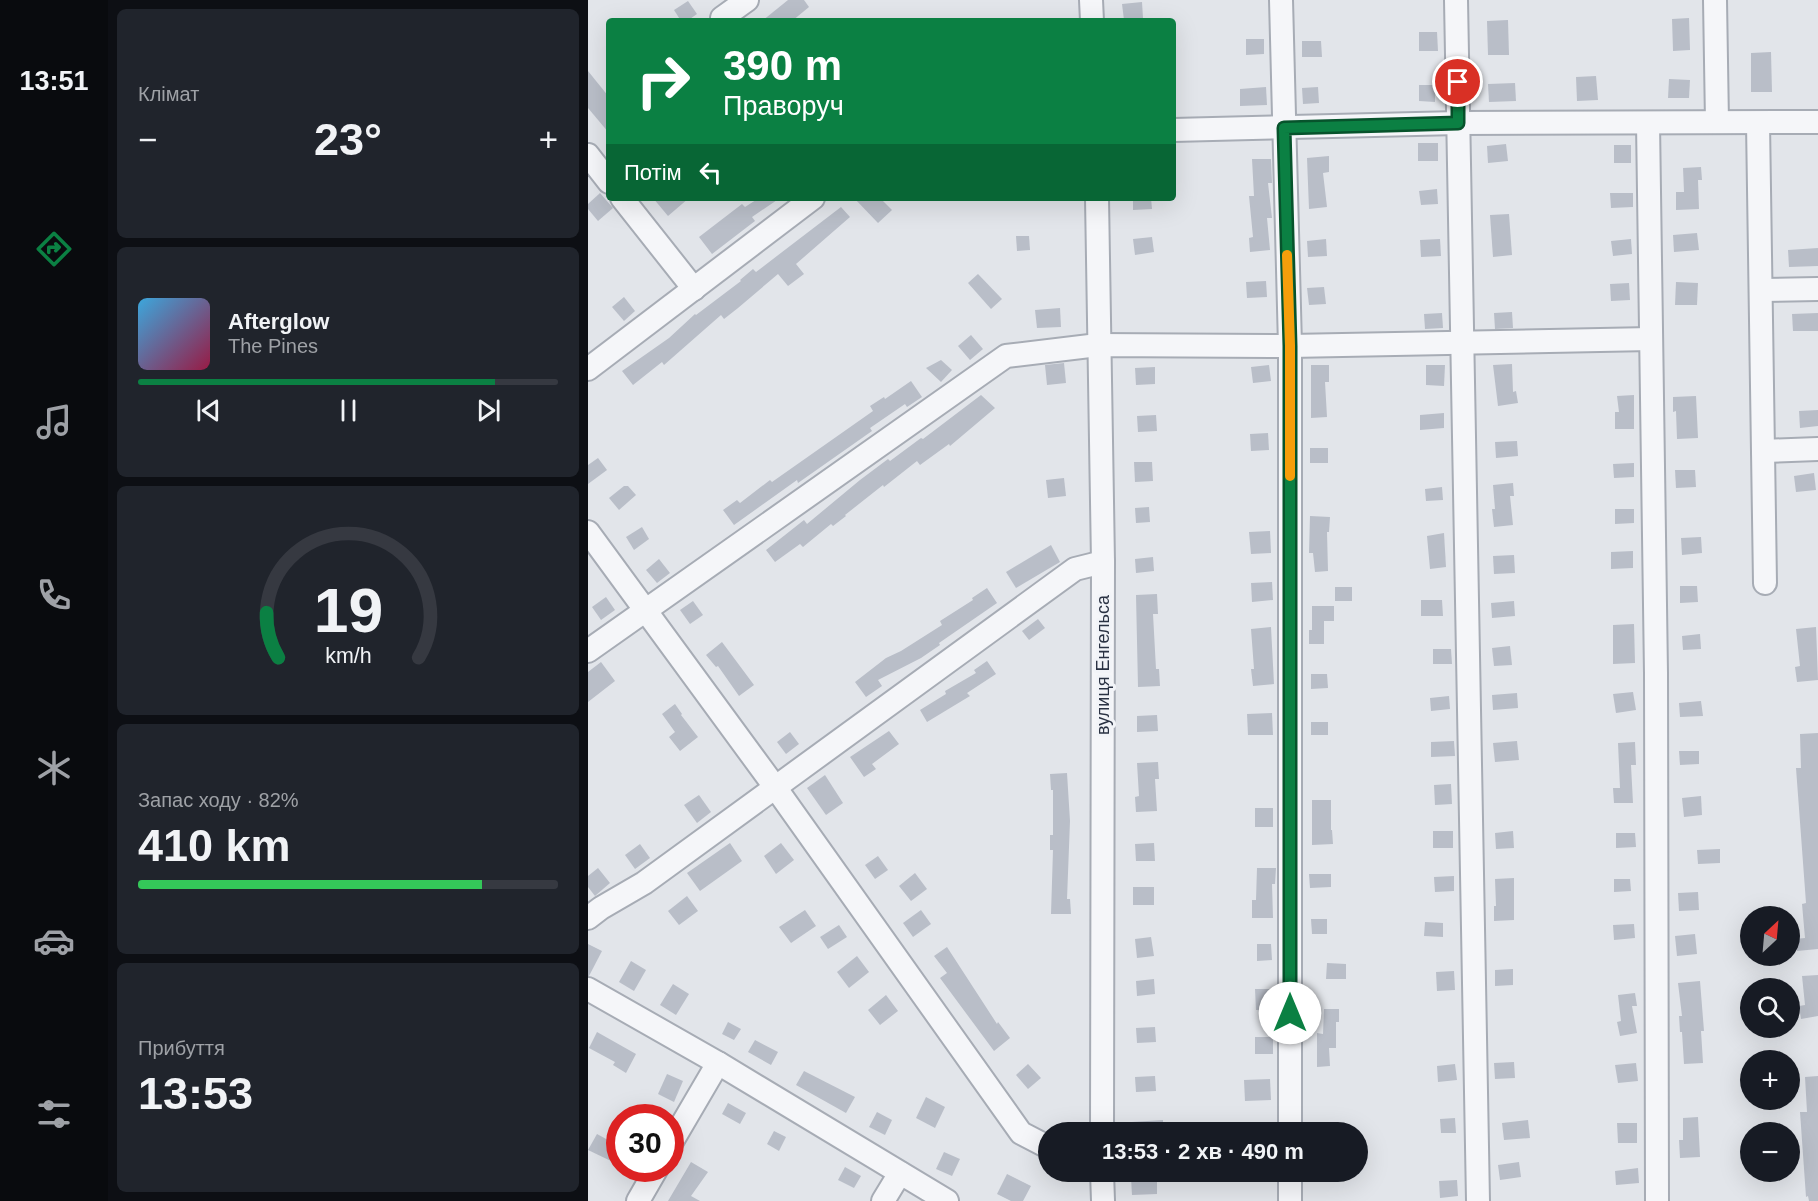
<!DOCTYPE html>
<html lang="uk">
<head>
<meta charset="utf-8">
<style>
	:root { --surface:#171b24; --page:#20242c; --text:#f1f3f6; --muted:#9ea1a6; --line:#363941; --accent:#0b8043 }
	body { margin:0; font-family:Arial,sans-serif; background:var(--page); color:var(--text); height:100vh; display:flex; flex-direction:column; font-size:22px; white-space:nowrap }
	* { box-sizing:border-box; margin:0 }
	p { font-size:20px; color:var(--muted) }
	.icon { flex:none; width:33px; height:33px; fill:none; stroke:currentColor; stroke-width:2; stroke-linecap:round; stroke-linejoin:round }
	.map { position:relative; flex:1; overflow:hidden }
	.side { display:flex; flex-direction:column; gap:9px; padding:9px; background:#0d0f14; width:480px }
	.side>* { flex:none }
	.top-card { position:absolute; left:18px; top:18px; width:570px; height:183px; border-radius:6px; box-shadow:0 6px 24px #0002; background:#0b8043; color:#fff; overflow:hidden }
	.needle { width:39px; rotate:26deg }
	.tools { position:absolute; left:1152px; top:906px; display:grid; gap:12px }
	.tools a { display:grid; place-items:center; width:60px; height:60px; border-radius:50%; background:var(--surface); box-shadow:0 6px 24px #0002; font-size:30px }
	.speed { position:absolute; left:18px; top:1104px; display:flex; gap:12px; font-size:30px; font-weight:700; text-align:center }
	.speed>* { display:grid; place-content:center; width:78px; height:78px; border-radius:50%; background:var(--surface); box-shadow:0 6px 24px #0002; line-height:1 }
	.speed .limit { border:9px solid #d22; background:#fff; color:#111 }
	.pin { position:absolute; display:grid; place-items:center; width:51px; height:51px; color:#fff; margin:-26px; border:3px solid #fff; border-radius:50%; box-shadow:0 2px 6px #0007 }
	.me { position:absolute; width:66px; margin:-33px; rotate:0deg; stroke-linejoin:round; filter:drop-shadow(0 0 4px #0008) }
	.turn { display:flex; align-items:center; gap:21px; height:126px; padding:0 18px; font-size:27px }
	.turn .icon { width:78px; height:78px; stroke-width:2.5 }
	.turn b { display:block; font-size:42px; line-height:51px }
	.then { display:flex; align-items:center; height:57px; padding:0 18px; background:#0003; gap:12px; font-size:22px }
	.big { font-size:45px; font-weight:700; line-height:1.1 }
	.side .card { flex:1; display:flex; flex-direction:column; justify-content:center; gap:9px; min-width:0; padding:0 21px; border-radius:9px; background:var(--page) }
	.side .dial { align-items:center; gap:0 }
	.dial svg { height:156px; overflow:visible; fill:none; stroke:var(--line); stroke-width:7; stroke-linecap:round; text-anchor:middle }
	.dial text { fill:var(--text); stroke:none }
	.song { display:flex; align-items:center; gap:18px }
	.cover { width:72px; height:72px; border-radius:9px; background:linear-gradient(135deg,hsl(200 70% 55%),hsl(340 70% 35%)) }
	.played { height:6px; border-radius:3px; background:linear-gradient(90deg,var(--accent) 85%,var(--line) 85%) }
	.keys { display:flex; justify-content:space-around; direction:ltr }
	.heat { display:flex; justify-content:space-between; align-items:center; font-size:33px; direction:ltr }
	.charge { height:9px; border-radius:4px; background:linear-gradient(90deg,#34c759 82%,var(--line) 0) }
	.trip { position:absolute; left:450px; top:1122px; width:330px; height:60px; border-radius:30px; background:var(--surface); box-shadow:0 6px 24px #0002; font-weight:700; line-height:60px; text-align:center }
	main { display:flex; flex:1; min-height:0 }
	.tab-bar { display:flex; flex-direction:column; width:108px; justify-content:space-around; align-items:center; background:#090b0e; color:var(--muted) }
	.tab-bar .icon { width:42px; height:42px }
	.tab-bar .selected { color:var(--accent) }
	.tab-bar b { font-size:27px; color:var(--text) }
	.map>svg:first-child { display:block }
	.building { fill:#b9bec8 }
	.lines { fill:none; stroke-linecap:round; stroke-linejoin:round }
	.minor-casing { stroke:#a7acb5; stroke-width:26 }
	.minor { stroke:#f5f6f9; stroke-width:22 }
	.route-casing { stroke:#07532c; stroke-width:15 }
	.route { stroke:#0b8043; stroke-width:10 }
	.slow { stroke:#f59e0b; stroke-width:10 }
	.labels { text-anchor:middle; stroke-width:6; stroke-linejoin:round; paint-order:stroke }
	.street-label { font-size:18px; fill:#2a3243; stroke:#f2f4f8 }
</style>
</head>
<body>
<main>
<nav class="tab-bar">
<b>13:51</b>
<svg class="icon selected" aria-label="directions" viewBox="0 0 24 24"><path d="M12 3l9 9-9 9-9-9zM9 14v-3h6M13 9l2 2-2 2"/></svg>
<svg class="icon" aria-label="music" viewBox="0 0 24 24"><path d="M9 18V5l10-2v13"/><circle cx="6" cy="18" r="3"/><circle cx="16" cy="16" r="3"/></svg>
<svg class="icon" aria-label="phone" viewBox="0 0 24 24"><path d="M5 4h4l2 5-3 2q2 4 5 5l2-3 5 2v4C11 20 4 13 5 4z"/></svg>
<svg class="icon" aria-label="climate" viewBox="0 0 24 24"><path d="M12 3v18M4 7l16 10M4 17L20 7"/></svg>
<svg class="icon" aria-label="car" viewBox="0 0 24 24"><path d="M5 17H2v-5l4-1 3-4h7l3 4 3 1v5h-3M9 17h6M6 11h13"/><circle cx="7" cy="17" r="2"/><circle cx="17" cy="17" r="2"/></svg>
<svg class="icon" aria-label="filters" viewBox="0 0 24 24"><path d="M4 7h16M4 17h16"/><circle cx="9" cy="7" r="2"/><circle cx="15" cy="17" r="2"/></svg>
</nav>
<section class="side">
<div class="card"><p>Клімат</p>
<div class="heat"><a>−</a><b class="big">23°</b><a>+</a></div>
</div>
<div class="card">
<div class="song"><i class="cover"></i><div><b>Afterglow</b><p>The Pines</p></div></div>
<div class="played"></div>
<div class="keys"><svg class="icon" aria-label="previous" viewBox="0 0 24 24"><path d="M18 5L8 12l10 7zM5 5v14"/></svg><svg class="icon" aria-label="pause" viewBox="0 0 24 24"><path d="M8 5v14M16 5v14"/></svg><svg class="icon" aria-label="next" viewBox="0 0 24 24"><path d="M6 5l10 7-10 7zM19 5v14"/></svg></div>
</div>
<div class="card dial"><svg viewBox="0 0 100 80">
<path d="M14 69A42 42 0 1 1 86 69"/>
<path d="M14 69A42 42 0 0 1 8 46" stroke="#0b8043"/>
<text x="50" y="56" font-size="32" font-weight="700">19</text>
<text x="50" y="72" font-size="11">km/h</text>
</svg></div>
<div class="card"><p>Запас ходу · 82%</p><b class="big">410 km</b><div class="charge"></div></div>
<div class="card"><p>Прибуття</p><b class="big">13:53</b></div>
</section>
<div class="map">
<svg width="1230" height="1201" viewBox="0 0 1230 1201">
	<rect width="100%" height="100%" fill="#e2e5ea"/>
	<!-- building -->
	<g class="building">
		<polygon points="200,0 216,0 221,7 204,21 174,21"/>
		<polygon points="100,1 109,14 99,21 93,21 86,10"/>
		<polygon points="554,2 555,18 536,20 534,4"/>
		<polygon points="1101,18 1102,50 1085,51 1084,19"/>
		<polygon points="920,20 921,55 900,55 899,21"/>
		<polygon points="831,32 849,32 850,51 831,51"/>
		<polygon points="658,39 676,39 676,54 658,55"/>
		<polygon points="714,41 733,41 734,57 714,57"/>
		<polygon points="1183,52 1184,92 1163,92 1163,53"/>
		<polygon points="0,71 21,97 21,133 0,108"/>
		<polygon points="1008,76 1010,100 989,101 988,77"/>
		<polygon points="1081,79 1102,80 1101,98 1080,98"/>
		<polygon points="927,83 928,101 901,102 900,84"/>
		<polygon points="831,85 847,85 847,102 831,101"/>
		<polygon points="678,87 679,105 652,106 652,89"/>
		<polygon points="730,87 731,103 715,104 714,88"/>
		<rect x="830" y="143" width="20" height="18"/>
		<polygon points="918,144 920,161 900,163 899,146"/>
		<rect x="1026" y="145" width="17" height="18"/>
		<polygon points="741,156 741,172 735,173 739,207 721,209 719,158"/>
		<polygon points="664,159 683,159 684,183 680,183 684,218 679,218 682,250 662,252 661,238 665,237 661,196 666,196"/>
		<polygon points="1113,167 1114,180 1110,180 1111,209 1088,210 1088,192 1096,192 1095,168"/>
		<polygon points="849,189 850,204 833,205 831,191"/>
		<polygon points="12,193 25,208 10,221 0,209 0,204"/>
		<polygon points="1022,193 1045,193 1045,207 1023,208"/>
		<polygon points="65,198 101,198 80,216"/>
		<polygon points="171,198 192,198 164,217 167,221 124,254 111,237 154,204 157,207"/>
		<polygon points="266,198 292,198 304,210 290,223"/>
		<polygon points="545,198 563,198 564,209 545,210"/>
		<polygon points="253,207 262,217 208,264 216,274 200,286 190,274 150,308 136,319 133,315 76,365 74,362 45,385 34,371 81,338 107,314 108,315 153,281 152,280 165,269 168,272"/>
		<polygon points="921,214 924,255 905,257 902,215"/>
		<polygon points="1109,233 1111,250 1086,252 1085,235"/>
		<polygon points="428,236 441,236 442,250 429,251"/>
		<polygon points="564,237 566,252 547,255 545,239"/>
		<polygon points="738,239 739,256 720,257 719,241"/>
		<polygon points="852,239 853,256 833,257 832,240"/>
		<polygon points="1043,239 1044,254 1025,256 1023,241"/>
		<polygon points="1230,248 1230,266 1201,267 1200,250"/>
		<polygon points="390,274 414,299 403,309 380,283"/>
		<polygon points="678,281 679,297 659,298 658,282"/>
		<polygon points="1088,282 1110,283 1109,305 1087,305"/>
		<polygon points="1041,283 1042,300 1023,301 1022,284"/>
		<polygon points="736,287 738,304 721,305 719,288"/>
		<polygon points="36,297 47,311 36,321 24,307"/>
		<polygon points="472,308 473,327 449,328 447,310"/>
		<polygon points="924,312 925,328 907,329 906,313"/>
		<polygon points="854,313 855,328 837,329 836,314"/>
		<polygon points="1230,313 1230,331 1205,331 1204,314"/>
		<polygon points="383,335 395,349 382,360 370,346"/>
		<polygon points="353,360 364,370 353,382 338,368"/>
		<polygon points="476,363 478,383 459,385 457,365"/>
		<polygon points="924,364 925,392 928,391 930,403 910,406 905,365"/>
		<polygon points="681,365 683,381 665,383 663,367"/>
		<polygon points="723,365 741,365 741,382 737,382 739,417 723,418"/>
		<polygon points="838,365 857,365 856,386 838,385"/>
		<polygon points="567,367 567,384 548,385 547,368"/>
		<polygon points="323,381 334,397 319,407 317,404 282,428 284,431 210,483 209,480 146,525 135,510 149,500 152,503 182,480 184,482 285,411 282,406 296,397 297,399"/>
		<polygon points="393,395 407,408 362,446 361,444 332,465 329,461 296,487 295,485 257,515 258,516 245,526 243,524 215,547 212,544 187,562 178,550 216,520 219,524 272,480 300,459 302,461 333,438 335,439"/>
		<polygon points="1046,395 1046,429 1027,429 1027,412 1031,412 1029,396"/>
		<polygon points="1108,396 1110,438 1089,439 1088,411 1085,412 1085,397"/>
		<polygon points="1230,410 1230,426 1212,428 1211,411"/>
		<polygon points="856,413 856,428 832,430 832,415"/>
		<polygon points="568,415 569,431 550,432 549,416"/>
		<polygon points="680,433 681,450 663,451 662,434"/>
		<polygon points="929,441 930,456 908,458 907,442"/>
		<rect x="722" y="448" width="18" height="15"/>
		<polygon points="10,458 19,470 0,484 0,465"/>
		<polygon points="546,462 564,462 565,481 547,482"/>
		<polygon points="1046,463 1046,477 1026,478 1025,464"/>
		<polygon points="1087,470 1107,470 1108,487 1088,488"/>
		<polygon points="1226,473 1228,490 1208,492 1206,476"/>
		<polygon points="476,478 478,496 460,498 458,480"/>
		<polygon points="925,483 926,496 922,496 925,525 906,527 904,509 907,509 905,485"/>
		<polygon points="36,486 40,486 48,495 31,510 21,498"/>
		<polygon points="854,487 855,500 838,501 837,489"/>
		<polygon points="561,507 562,522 548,523 547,508"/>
		<polygon points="1027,509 1046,509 1046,523 1027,524"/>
		<polygon points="722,516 742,517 741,532 739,532 740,571 727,572 725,553 721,553"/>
		<polygon points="54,527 61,539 46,550 38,537"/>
		<polygon points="682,531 683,553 663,554 661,532"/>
		<polygon points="856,533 858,567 842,569 839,536"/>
		<polygon points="1113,537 1114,553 1094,555 1093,538"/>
		<polygon points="463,545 472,562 428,588 418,572"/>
		<polygon points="1045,551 1045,568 1023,569 1023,552"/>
		<polygon points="926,555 927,573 906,574 905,556"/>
		<polygon points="565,557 566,571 548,573 547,559"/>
		<polygon points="71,559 82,573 69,583 58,570"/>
		<polygon points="684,582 685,600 664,602 663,583"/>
		<polygon points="1092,586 1109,586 1110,602 1092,603"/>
		<rect x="747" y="587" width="17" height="14"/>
		<polygon points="399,588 409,603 351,643 352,645 333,658 290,680 294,686 278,697 267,682 298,658 313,651 354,625 352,621 385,600 384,598"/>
		<polygon points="569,594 570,614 565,614 568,669 571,669 572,686 550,687 548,595"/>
		<polygon points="18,597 27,610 13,620 4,607"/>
		<polygon points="833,600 854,600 855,616 833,616"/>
		<polygon points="105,601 115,615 102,624 92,610"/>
		<polygon points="926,601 927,616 904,618 903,603"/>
		<polygon points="724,606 746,606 746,621 736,621 736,644 721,644 721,630 724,630"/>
		<polygon points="450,619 457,628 441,640 434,631"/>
		<polygon points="1046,624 1047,663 1025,664 1025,625"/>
		<polygon points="683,627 686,684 665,686 663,669 666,669 663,629"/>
		<polygon points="1228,627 1230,680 1209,682 1207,667 1212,666 1208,629"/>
		<polygon points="1112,634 1113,649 1095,650 1094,636"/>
		<polygon points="134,642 166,685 151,696 130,666 128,667 118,655"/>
		<polygon points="922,646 924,665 906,666 904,648"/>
		<polygon points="845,649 863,649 864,664 845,664"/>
		<polygon points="399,661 408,674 379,693 382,696 339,722 332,710 358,694 357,691 388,673 386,670"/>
		<polygon points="13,662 27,681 0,702 0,672"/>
		<polygon points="723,674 739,674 740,688 723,689"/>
		<polygon points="1045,692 1048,710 1028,713 1025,694"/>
		<polygon points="929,693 930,708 905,710 904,695"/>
		<polygon points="861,696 862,709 843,711 842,698"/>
		<polygon points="1113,701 1115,716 1092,717 1091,703"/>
		<polygon points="87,704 94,714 93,715 110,737 92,751 81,737 87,732 74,714"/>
		<polygon points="684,713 685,735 660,735 659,714"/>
		<polygon points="569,715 570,731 549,732 549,716"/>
		<rect x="723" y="722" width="17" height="13"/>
		<polygon points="301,731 311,744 284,764 288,769 276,777 262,757"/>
		<polygon points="202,732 211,744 198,754 189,742"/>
		<polygon points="1230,733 1230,949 1209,951 1207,939 1217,938 1214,904 1218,903 1208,768 1213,768 1212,734"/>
		<polygon points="866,741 867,756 843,757 843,742"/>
		<polygon points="929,741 931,760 907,762 905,743"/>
		<polygon points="1047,742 1048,765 1043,765 1045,803 1026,803 1025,788 1032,788 1030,743"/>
		<polygon points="1091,751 1111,751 1111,764 1092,765"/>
		<polygon points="570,762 571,779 567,779 569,811 548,812 547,797 551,796 549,763"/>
		<polygon points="479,773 482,821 479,899 482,899 483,914 463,914 465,850 462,850 462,835 465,835 465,790 463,790 462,774"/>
		<polygon points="237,775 255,803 238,815 219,788"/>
		<polygon points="863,784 864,804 847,805 846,785"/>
		<polygon points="111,795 123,812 109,823 96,805"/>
		<polygon points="1113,796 1114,815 1096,817 1094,798"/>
		<polygon points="724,800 743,800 743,830 744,830 745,844 724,845"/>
		<rect x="667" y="808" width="18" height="19"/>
		<rect x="845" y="831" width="20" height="17"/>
		<polygon points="925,831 926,848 908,849 907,833"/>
		<polygon points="1028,833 1047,833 1048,847 1028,848"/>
		<polygon points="142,843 154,861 112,891 99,873"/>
		<polygon points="193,843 206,860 188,874 176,856"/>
		<polygon points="566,843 567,861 548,861 547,844"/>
		<polygon points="52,844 62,858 47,869 37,855"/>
		<polygon points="1132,849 1132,863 1110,864 1109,850"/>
		<polygon points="290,856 300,870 287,879 277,865"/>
		<polygon points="10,868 22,883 7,896 0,887 0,876"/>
		<polygon points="669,868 688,868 687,884 684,884 685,918 664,918 664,900 668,900"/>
		<polygon points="327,873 339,889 323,901 311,886"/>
		<polygon points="721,874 743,874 743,887 722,888"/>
		<polygon points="866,876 866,891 847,892 846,877"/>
		<polygon points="926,878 926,920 906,921 906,906 908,906 907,879"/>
		<polygon points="1026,879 1042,879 1043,891 1026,892"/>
		<rect x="545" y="887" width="21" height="18"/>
		<polygon points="1110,892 1111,910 1091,911 1090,893"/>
		<polygon points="99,896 110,911 91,925 80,911"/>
		<polygon points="217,910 228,926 203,943 191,927"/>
		<polygon points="333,910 343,924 325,937 315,923"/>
		<polygon points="723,919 739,919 739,934 724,934"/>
		<polygon points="837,922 855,923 855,937 836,936"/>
		<polygon points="1046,924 1047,938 1026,940 1025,925"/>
		<polygon points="251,925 259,937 240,949 232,937"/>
		<polygon points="1107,934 1109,954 1089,956 1087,936"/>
		<polygon points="563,937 566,956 549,958 547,939"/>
		<polygon points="0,944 14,951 1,976 0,976"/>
		<polygon points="669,944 683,944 684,960 669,961"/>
		<polygon points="359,947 409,1024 410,1022 422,1038 406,1051 352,978 359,973 346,956"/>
		<polygon points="269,956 281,972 261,988 249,972"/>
		<polygon points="43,961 58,970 46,991 31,982"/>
		<polygon points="739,963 758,964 758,979 738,979"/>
		<polygon points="925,969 925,985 907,986 907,970"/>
		<polygon points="866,971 867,990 849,991 848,972"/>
		<polygon points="1230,975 1230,1016 1213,1019 1211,1006 1217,1005 1214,976"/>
		<polygon points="566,979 567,994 549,996 548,981"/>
		<polygon points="1112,981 1116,1031 1113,1031 1115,1063 1096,1064 1094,1032 1092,1032 1091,1016 1094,1016 1090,983"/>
		<polygon points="85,984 101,994 88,1015 72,1005"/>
		<polygon points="667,989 687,989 688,1009 668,1010"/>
		<polygon points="1047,993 1049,1006 1044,1006 1049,1033 1032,1036 1029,1022 1033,1021 1030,995"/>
		<polygon points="298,995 310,1011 292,1025 280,1010"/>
		<polygon points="736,1009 751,1009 751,1022 748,1022 748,1048 741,1048 742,1066 729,1067 729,1033 735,1034"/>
		<polygon points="140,1022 153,1029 146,1040 134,1034"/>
		<polygon points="567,1027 568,1042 549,1043 548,1028"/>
		<polygon points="9,1032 48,1054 38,1073 25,1065 27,1062 1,1048"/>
		<rect x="667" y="1037" width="18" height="17"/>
		<polygon points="167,1040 190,1052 183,1065 160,1052"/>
		<polygon points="926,1062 927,1078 907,1079 906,1063"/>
		<polygon points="1048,1063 1050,1081 1030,1083 1027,1065"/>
		<polygon points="440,1064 453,1078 440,1089 428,1075"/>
		<polygon points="867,1064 869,1080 850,1082 849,1066"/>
		<polygon points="216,1071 267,1097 258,1113 208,1085"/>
		<polygon points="79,1074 95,1081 86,1102 70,1094"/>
		<polygon points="567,1076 568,1091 548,1092 547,1077"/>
		<polygon points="1230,1076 1230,1201 1221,1201 1220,1196 1218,1197 1212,1112 1219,1112 1217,1077"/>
		<polygon points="682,1079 683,1100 657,1101 656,1080"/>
		<polygon points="338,1097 357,1107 347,1128 328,1118"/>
		<polygon points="140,1103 158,1113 152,1124 134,1114"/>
		<polygon points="289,1112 304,1120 297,1135 281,1127"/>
		<polygon points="1110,1117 1112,1157 1092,1158 1091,1140 1095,1140 1095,1118"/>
		<polygon points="867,1118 868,1133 853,1133 852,1119"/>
		<polygon points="575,1120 575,1132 527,1132 528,1123"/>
		<polygon points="940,1120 942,1138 916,1140 914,1123"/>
		<polygon points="1029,1123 1049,1123 1049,1143 1030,1143"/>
		<polygon points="186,1131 198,1137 191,1151 179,1144"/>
		<polygon points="9,1134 31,1146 23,1161 0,1150"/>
		<polygon points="356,1152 372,1159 364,1176 348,1169"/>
		<polygon points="103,1162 120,1172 103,1196 112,1201 80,1201"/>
		<polygon points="931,1162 933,1177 912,1180 910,1165"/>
		<polygon points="257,1167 273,1176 266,1188 250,1180"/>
		<polygon points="1050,1168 1051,1183 1028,1185 1027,1171"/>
		<polygon points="419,1174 443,1186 435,1201 423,1201 409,1194"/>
		<polygon points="569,1177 569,1194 544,1195 543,1178"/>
		<polygon points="869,1180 870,1196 852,1198 851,1181"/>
	</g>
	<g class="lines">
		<!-- minor casing -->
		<g class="minor-casing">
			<g id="minor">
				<polyline points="503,0 504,21"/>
				<polyline points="693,0 702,346 702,1132"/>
				<polyline points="868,0 890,1201"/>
				<polyline points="1127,0 1129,122"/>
				<polyline points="134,18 159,0"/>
				<polyline points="1060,123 1068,673 1069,1201"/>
				<polyline points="1170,123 1177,583"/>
				<polyline points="585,130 870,123 1230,122"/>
				<polyline points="0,155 21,182"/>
				<polyline points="34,198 106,289"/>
				<polyline points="509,198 515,562 514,1132"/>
				<polyline points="1173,290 1230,289"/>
				<polyline points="0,369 225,198"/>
				<polyline points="1175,451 1230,449"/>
				<polyline points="0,532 187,787 433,1133 460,1147"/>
				<polyline points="0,651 418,356 510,345 702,346 1063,339"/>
				<polyline points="0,918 13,908 56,883 487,569 515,562"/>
				<polyline points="0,989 130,1063 359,1201"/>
				<polyline points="82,1145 130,1063"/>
				<polyline points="514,1172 515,1201"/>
				<polyline points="702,1172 702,1201"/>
				<polyline points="50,1201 69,1168"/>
				<polyline points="295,1201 312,1173"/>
			</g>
		</g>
		<!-- minor -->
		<use href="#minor" class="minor"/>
	</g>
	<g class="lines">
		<!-- route casing -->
		<g class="route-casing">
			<polyline id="route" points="702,1013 702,346 696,128 870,123 870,82"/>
		</g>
		<!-- route -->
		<use href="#route" class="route"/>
		<!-- slow -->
		<polyline class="slow" points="699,255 702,346 702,476"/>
	</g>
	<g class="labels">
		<!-- street labels -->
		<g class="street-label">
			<text transform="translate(515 665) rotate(-90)" y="6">вулиця Енгельса</text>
		</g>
	</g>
</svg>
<div class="tools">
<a><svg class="needle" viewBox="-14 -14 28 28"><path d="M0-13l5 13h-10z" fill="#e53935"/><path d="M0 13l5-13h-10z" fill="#9ea1a6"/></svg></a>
<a><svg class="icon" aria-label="search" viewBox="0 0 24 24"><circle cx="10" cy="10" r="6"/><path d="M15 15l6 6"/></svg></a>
<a>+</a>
<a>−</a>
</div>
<div class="speed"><div class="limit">30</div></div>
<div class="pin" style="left:870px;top:82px;background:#d93025"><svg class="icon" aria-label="arrive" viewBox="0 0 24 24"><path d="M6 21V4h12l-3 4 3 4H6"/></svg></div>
<svg class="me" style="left:702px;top:1013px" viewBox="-20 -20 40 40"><circle r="19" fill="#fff"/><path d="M0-13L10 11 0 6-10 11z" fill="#0b8043"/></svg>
<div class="trip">13:53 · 2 хв · 490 m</div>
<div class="top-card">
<div class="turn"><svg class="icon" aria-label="right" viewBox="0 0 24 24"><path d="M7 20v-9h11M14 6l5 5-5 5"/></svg><div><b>390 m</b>Праворуч</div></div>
<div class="then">Потім<svg class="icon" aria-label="left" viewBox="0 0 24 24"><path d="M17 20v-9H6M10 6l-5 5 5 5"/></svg></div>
</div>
</div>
</main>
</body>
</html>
